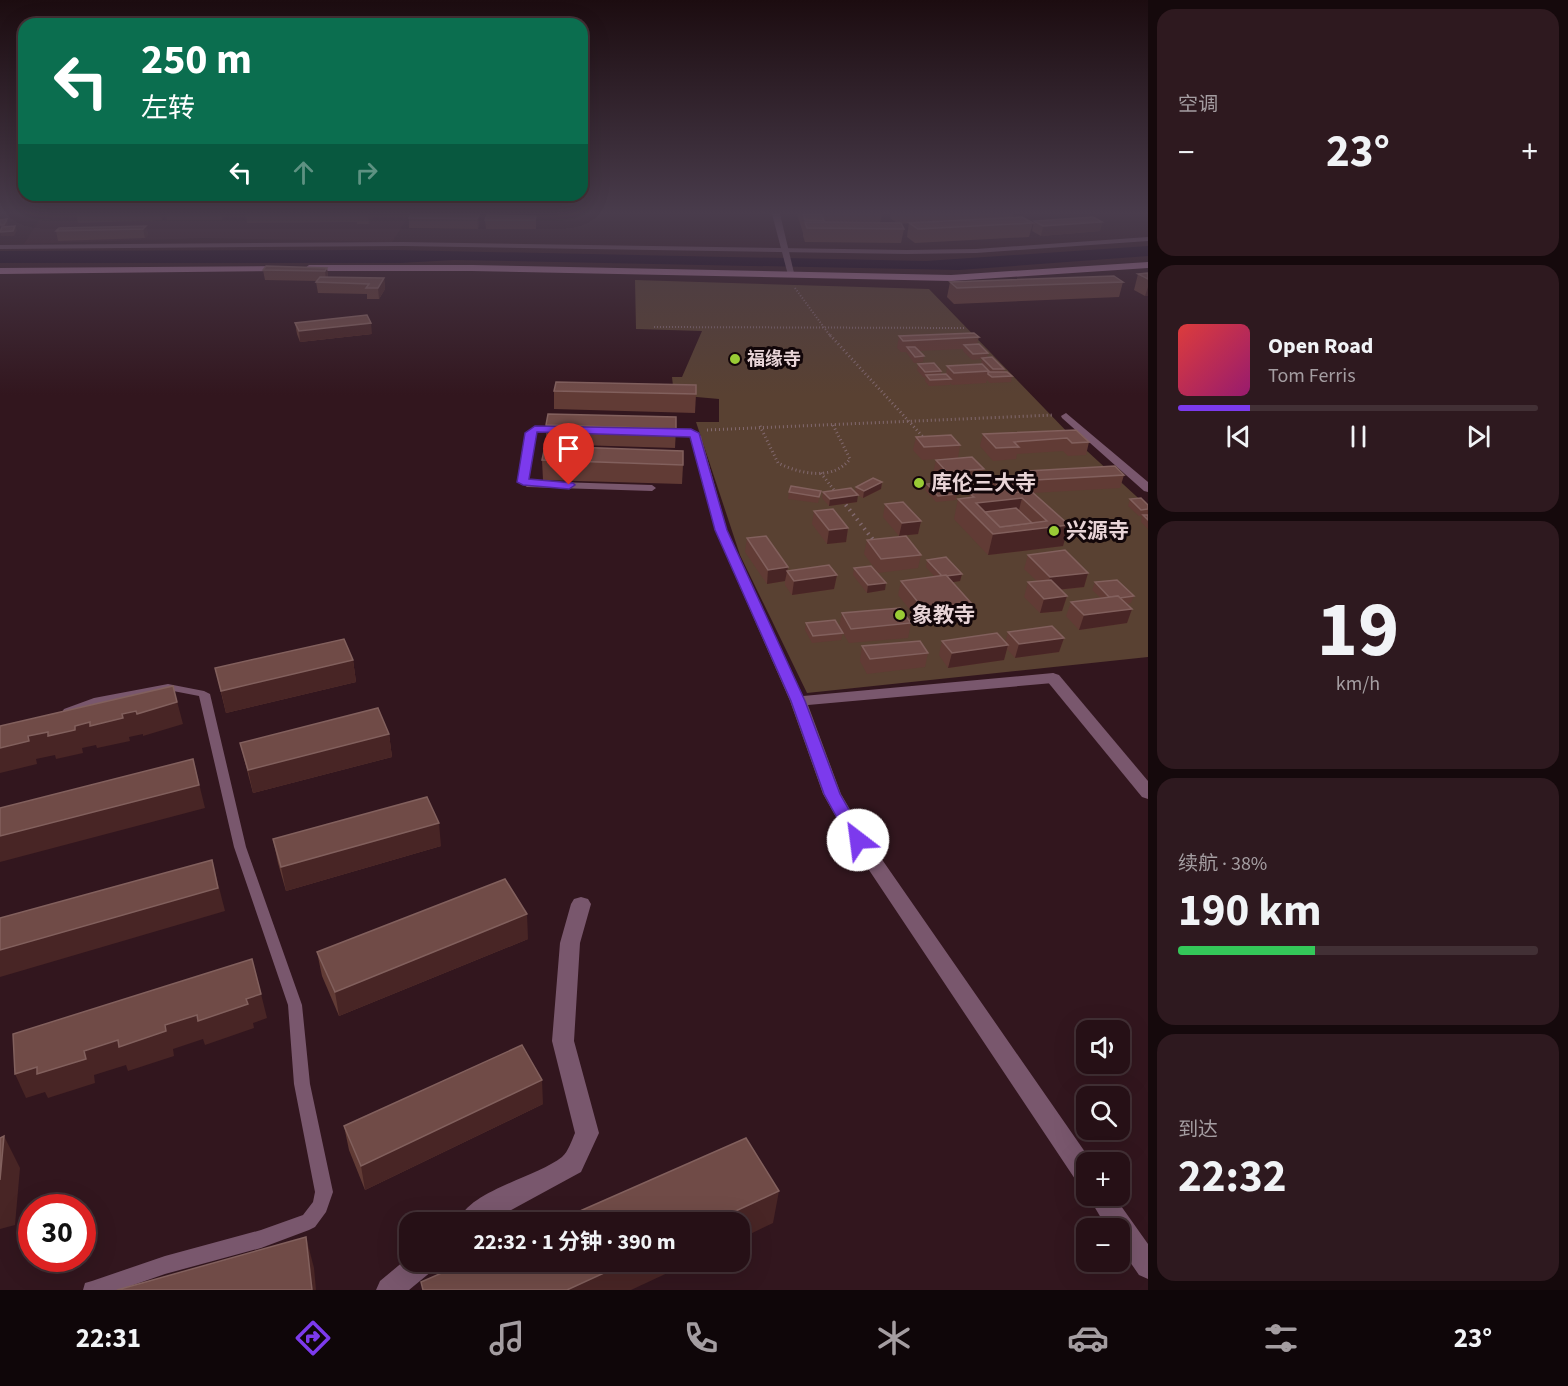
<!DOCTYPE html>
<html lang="zh">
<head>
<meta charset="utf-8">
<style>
	:root { --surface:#261016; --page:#2e191f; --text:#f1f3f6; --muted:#a49da1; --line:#423035; --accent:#7c3aed }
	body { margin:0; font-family:"Source Sans 3","Noto Sans SC",sans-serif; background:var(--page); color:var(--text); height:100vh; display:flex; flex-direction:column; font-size:22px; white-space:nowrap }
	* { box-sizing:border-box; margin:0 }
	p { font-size:20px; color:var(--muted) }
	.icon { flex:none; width:33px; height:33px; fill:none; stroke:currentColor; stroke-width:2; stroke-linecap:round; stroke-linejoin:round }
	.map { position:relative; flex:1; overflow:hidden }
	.drawer { display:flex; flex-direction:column; gap:9px; padding:9px; background:#15090c; width:420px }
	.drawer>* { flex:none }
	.guide { position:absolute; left:18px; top:18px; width:570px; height:183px; border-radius:18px; box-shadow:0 6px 24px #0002,0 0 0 2px var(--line); background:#0b6e4f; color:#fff; overflow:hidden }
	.tools { position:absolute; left:1076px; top:1020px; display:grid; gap:12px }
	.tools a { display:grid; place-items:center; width:54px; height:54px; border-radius:12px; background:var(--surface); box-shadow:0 6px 24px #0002,0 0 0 2px var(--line); font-size:30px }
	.speed { position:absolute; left:18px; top:1194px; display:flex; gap:12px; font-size:30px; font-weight:700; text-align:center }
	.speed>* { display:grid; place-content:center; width:78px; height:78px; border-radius:50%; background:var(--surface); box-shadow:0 6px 24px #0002,0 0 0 2px var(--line); line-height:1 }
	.speed .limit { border:9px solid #d22; background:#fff; color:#111 }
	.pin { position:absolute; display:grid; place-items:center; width:51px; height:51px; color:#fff; margin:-62px -26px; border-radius:50% 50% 50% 0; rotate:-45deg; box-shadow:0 0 6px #0007 }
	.pin .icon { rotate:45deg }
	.me { position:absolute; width:66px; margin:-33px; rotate:330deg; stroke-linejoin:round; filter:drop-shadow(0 0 4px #0008) }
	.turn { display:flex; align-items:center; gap:21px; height:126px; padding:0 24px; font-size:27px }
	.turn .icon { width:78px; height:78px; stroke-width:2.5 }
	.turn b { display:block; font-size:42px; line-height:51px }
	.lanes { display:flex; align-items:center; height:57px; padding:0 24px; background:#0003; justify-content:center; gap:30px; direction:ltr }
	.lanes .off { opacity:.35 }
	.big { font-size:45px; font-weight:700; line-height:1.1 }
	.drawer .card { flex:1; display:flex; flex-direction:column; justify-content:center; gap:9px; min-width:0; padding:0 21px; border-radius:18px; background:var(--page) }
	.drawer .dial { align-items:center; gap:0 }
	.dial b { font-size:78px; line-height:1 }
	.song { display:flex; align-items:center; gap:18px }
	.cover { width:72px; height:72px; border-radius:9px; background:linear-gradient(135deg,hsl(0 70% 55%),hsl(320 70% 35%)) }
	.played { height:6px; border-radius:3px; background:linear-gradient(90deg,var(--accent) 20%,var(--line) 20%) }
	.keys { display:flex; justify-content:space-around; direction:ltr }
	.heat { display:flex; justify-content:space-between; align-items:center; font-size:33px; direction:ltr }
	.charge { height:9px; border-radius:4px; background:linear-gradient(90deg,#34c759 38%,var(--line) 0) }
	.trip { position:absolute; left:399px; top:1212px; width:351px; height:60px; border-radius:18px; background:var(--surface); box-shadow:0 6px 24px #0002,0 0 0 2px var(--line); font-weight:700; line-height:60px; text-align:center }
	.tabs { display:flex; height:96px; justify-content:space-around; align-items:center; background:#0f0609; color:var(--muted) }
	.tabs .icon { width:42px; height:42px }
	.tabs .on { color:var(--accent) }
	.tabs b { font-size:27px; color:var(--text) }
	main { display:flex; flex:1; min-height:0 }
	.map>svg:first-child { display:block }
	.built { fill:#3f1c25 }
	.green { fill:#594132 }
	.water { fill:#110118 }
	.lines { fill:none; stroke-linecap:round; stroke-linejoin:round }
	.path-far2 { stroke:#82696f; stroke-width:2; stroke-dasharray:1 2; stroke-linecap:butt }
	.path-far1 { stroke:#82696f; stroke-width:3; stroke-dasharray:1 3; stroke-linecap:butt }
	.path { stroke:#82696f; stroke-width:4; stroke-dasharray:1.5 4.5; stroke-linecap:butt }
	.service { fill:#79576d; fill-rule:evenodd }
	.minor { fill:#79576d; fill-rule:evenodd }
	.tertiary { fill:#79576d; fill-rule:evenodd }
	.secondary { fill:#ab7699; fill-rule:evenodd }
	.wall { fill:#613b35 }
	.shaded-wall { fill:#482525 }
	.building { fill:#704b47; stroke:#82605d; stroke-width:1.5; fill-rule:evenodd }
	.route { fill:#7c3aed; stroke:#51269a; stroke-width:1.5 }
	.poi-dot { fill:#99cb35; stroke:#120609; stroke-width:2 }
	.labels { text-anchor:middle; stroke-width:6; stroke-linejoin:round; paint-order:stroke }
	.far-poi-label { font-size:18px; font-weight:bold; fill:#e8d4d7; stroke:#120609; text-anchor:start }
	.poi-label { font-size:21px; font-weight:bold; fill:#e8d4d7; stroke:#120609; text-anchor:start }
</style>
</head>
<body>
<main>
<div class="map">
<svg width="1148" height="1290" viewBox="0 0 1148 1290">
	<rect width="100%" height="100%" fill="#32161e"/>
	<!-- built -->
	<polygon class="built" points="43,214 410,214 392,242 203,238 24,244"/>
	<!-- green -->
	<polygon class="green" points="635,280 929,289 1074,439 1148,507 1148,657 807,693 740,555 696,422 719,422 719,399 674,395 672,377 682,377 702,331 636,329"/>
	<!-- water -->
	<polygon class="water" points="1148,246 1148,256 959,270 454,260 400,263 0,263 0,251 395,250 926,261"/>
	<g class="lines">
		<!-- path-far2 -->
		<g class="path-far2">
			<polyline points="795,288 831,337"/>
			<polyline points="654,327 966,328"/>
		</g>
		<!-- path-far1 -->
		<g class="path-far1">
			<polyline points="830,335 925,439"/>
			<path d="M760,426l18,37c22,11 55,18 72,-4l-18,-36"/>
			<polyline points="707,430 1054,415"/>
			<polyline points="821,473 837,494"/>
			<polyline points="962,480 974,494"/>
		</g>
		<!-- path -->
		<g class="path">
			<polyline points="973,493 977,497"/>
			<polyline points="842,500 874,541"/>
		</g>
		<!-- service -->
		<g class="service">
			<polygon points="542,426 545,426 545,430 534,434 527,481 652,485 656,488 652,491 527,487 519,482 526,433"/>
			<polygon points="168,684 204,691 210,694 246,847 302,1005 310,1084 333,1192 326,1212 315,1227 309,1230 261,1248 165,1274 119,1290 83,1290 85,1283 92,1281 165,1256 261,1230 303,1215 313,1202 315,1192 294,1084 288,1005 234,847 199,696 168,690 97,705 68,716 62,712 64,709 94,698"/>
		</g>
		<!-- minor -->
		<g class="minor">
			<polygon points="1148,237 1148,241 976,253 907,254 403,246 0,249 0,245 403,242 907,250 976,249"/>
			<polygon points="1066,413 1148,482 1148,492 1144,491 1062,418 1061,416"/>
			<polygon points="656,428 691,429 701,436 727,530 803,696 1053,673 1061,678 1053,683 808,705 841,794 865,835 1092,1162 1086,1162 1086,1186 1077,1182 849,840 823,794 790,701 715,530 690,437 652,433 652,429"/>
			<path d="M581,897l7,2 3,5 -11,39 -6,98 25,92 -18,39 -92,50h-31c10,-31 79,-45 104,-65 6,-5 10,-17 13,-24l-23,-92 8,-98 11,-39 3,-5z"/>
			<polygon points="1088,1196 1114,1196 1148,1244 1148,1279 1139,1275 1119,1246 1119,1228 1107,1228"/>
			<polygon points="410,1256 410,1262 436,1262 432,1271 409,1290 376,1290 380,1281"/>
		</g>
		<!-- tertiary -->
		<g class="tertiary">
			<polygon points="772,214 780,214 795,277 788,275"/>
			<polygon points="1053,673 1059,675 1148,781 1148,799 1142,797 1047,681 1045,678"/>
		</g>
		<!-- secondary -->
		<g class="secondary">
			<polygon points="1148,262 1148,268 951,281 472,271 309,271 305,268 309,265 472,265 951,275"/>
			<polygon points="288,266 288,270 285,271 0,274 0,268"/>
		</g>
	</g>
	<!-- wall -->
	<g class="wall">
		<polygon points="76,214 165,214 165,215 162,220 78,223"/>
		<polygon points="166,214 225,214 225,216 222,220 167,220"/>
		<polygon points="246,214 374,214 374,216 369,224 357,224 357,222 247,223"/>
		<polygon points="797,214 882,214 880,223 897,223 890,218 891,214 1014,214 1013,217 1033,223 1029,237 915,243 907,237 909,223 901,224 904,229 901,243 805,242 803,236 803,233"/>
		<polygon points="479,215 479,224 478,229 409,228 409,218"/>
		<polygon points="536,216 536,229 486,229 485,220"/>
		<polygon points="1034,221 1102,222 1100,231 1041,236 1032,231"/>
		<polygon points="146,226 148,235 145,238 58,241 56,231"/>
		<polygon points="327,268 328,277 384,278 385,289 379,299 367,299 367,294 318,293 316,282 317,281 265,280 263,270"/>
		<polygon points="1148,273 1148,296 1145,296 1134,290 1138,274"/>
		<polygon points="950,282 1123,282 1119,297 954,304 947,297"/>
		<polygon points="295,323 372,334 300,342 297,334"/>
		<polygon points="899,336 979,337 977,344 988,353 987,358 1004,369 1004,372 1012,376 1011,382 990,383 987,380 986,383 952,385 950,383 950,385 929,386 925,381 926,377 924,378 917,370 918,364 941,371 941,374 946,374 947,366 981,364 982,359 972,360 963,351 963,349 919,351 924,356 923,362 914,363 906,352 901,352 897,348"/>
		<polygon points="554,391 696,394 695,413 554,409"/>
		<polygon points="546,425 676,429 675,448 546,444"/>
		<polygon points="1076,430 1089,442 1086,455 1068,456 1063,451 1017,454 1016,459 993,461 980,446 983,434"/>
		<polygon points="916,437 960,445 958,458 922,460 913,450"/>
		<polygon points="542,460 683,465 682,484 543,480"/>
		<polygon points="936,460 984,469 981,482 949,485 957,494 956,500 936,502 925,490 927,484 942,482 933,473"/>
		<polygon points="1028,471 1124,475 1120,488 1033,493 1063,546 988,555 954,519 958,499 969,498 970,494 995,491 990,485 991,479 1022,488 1022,492 1030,491 1024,484"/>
		<polygon points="882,482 881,489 863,498 857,495 857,502 829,506 822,498 823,492 855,492 856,487"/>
		<polygon points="821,491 818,503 788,499 789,492"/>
		<polygon points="1130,499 1148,505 1148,529 1141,522 1142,516 1139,516 1128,506"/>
		<polygon points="885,504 921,521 918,534 899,536 883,517"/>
		<polygon points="814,511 848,528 846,542 827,544 812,524"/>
		<polygon points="747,538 788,567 787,571 837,575 834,589 792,595 785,585 785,581 767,584 745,552"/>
		<polygon points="867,540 921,555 918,568 878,573 864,554"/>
		<polygon points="1028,555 1088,573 1084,587 1060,590 1067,596 1062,611 1040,613 1024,597 1028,582 1037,581 1024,569"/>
		<polygon points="927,560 962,574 960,581 952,582 968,619 922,625 898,595 901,581 935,577 926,567"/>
		<polygon points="854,568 885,590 867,593 853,575"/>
		<polygon points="1095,582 1134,596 1131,603 1126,604 1132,609 1127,623 1079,630 1066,616 1071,602 1101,598 1092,590"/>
		<polygon points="842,613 911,623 908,638 849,643 843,633 841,640 812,643 805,630 806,623 839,627"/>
		<polygon points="1008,632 1064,638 1059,652 1015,658 1007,649 1004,660 948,668 939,655 942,641 1005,643"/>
		<polygon points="862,646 928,653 925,667 867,674 860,661"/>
		<polygon points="353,660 356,682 226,713 215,668"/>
		<polygon points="389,734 392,757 253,793 240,743"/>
		<polygon points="273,839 441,846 286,891 278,863"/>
		<polygon points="528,939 339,1016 322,976 317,952"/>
		<polygon points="543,1104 365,1190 349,1150 344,1126"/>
	</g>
	<!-- shaded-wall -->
	<g class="shaded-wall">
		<polygon points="160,214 165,214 165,215 162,220"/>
		<polygon points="221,214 225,214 225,216 222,220"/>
		<polygon points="368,214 374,214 374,216 369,224"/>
		<polygon points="479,215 479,224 478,229 477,219"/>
		<polygon points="7,219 8,224 5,230 0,230 0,225"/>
		<polygon points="1102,222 1100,231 1041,236 1043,226"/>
		<polygon points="15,226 17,230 14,236 1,236 0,232"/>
		<polygon points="146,226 148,235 145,238 143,229"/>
		<polygon points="327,268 328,278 326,281 325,271"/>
		<polygon points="384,278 385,289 379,299 378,288"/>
		<polygon points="1148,287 1148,296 1145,296"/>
		<polygon points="371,323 372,334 300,342 299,331"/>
		<polygon points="882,482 881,489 863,498 864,491"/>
		<polygon points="858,495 857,502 829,506 830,499"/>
		<polygon points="1022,498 1017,518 994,521 976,503"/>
		<polygon points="921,521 918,534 899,536 902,523"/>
		<polygon points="1069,525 1063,546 988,555 993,534"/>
		<polygon points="848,528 846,542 827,544 829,530"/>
		<polygon points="788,567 785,581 767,584 768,570"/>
		<polygon points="1088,573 1084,587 1046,591 1050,577"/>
		<polygon points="962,574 960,581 941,584 943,577"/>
		<polygon points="837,575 834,589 792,595 794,581"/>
		<polygon points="886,583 885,590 867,593 868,585"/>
		<polygon points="1067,596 1062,611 1040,613 1044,599"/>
		<polygon points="972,604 968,619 922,625 925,611"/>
		<polygon points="1132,609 1127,623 1079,630 1084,615"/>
		<polygon points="1064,638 1059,652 1015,658 1019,644"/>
		<polygon points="1008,645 1004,660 948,668 952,653"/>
		<polygon points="353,660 356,682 226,713 221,691"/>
		<polygon points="173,686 183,724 143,736 143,734 129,737 130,741 97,748 96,745 82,748 83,753 56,759 55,755 36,759 37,764 0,773 0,748 28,736 122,714"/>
		<polygon points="389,734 392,757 253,793 248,770"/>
		<polygon points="193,759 205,808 0,862 0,836"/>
		<polygon points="439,823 441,846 286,891 281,867"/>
		<polygon points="212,860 225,911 0,977 0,950"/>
		<polygon points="527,914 528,939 339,1016 335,992"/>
		<polygon points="261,994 267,1018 253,1023 254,1028 205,1045 203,1039 173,1049 174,1056 128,1071 126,1065 94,1075 95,1083 48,1098 45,1092 26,1098 15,1074"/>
		<polygon points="542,1080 543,1104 365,1190 361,1166"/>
		<polygon points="4,1136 20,1168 15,1225 0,1229 0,1180"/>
		<polygon points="779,1191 773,1223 740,1239 740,1222 712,1222"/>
		<polygon points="306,1237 314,1268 316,1290 312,1290"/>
		<polygon points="628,1262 691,1262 631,1290 567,1290"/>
	</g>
	<!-- building -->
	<g class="building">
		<polygon points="411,214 443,214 479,215 477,219 409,218"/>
		<polygon points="803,214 821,214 824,221 805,220"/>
		<polygon points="487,215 536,216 535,220 485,220"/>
		<polygon points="1022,217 1033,223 918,229 909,223"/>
		<polygon points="1093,217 1102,222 1043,226 1034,221"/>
		<polygon points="7,219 4,225 0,225 0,220"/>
		<polygon points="805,222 901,223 904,229 807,228"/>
		<polygon points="15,226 13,231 0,232 2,227"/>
		<polygon points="146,226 143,229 56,231 59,228"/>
		<polygon points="266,266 327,268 325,271 263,270"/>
		<polygon points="1148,273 1148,279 1138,274"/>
		<polygon points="1114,276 1123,282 957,288 950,282"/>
		<polygon points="320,277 384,278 378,288 366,288 369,284 316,282"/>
		<polygon points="367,315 371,323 299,331 295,323"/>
		<polygon points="974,333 979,337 903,341 899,336"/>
		<polygon points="979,344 988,353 973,354 964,345"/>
		<polygon points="907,347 915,347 924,356 915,357"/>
		<polygon points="992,357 1004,369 993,369 982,358"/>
		<polygon points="934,363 941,371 925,372 918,364"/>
		<polygon points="982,364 989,371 954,373 947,366"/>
		<polygon points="988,372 1007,372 1012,376 992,377 988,374"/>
		<polygon points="946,374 951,379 930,380 926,375"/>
		<polygon points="556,382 696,385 696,394 554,391"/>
		<polygon points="548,414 676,417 676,429 546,425"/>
		<polygon points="1076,430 1089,442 1072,443 1067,438 1014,442 1019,447 996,448 983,434"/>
		<polygon points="951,435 960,445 924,447 916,437"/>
		<polygon points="545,446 683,451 683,465 542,460"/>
		<polygon points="972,457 984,469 947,472 936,460"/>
		<polygon points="1115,466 1124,475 1035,480 1028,471"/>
		<polygon points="1010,477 1022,488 1003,490 991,479"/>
		<polygon points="873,478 882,482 864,491 856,487"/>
		<polygon points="946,482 957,494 938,496 927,484"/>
		<polygon points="791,486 821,491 819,497 789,492"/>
		<polygon points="851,488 858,495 830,499 823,492"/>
		<path d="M1008,489l4,4 19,-2 38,34 -76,9 -35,-35 16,-2 -4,-3zM1022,498l25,23 -47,6 -24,-24z"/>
		<polygon points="1141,498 1148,505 1148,509 1141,510 1130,499"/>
		<polygon points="903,502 921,521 902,523 885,504"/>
		<polygon points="1016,508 1032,523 1000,527 985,512"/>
		<polygon points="833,509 848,528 829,530 814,511"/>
		<polygon points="1143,515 1148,515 1148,520"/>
		<polygon points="766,536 788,567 768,570 747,538"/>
		<polygon points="906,536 921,555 881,559 867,540"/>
		<polygon points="1065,550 1088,573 1050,577 1028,555"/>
		<polygon points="946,557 962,574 946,576 942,576 927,560"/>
		<polygon points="829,565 837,575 794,581 787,571"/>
		<polygon points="871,566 886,583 868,585 854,568"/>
		<polygon points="946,575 972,604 925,611 901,581"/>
		<polygon points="1051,580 1067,596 1044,599 1028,582"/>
		<polygon points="1117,580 1134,596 1120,598 1118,596 1109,597 1095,582"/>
		<polygon points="1118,596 1132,609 1084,615 1071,602"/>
		<polygon points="900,608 911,623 851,629 842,613"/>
		<polygon points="835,620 843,633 813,636 806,623"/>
		<polygon points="1052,626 1064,638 1019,644 1008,632"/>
		<polygon points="997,633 1008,645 952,653 942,641"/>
		<polygon points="344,639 353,660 221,691 215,668"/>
		<polygon points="920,641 928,653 870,659 862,646"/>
		<polygon points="173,686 177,702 137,714 136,711 122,714 123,718 90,726 90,722 75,726 75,730 48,736 48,732 28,736 29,741 0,748 0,726"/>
		<polygon points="378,708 389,734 248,770 240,743"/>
		<polygon points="193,759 199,785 0,836 0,808"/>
		<polygon points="427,797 439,823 281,867 273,839"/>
		<polygon points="212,860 218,888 0,950 0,918"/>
		<polygon points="505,879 527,914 335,992 317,952"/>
		<polygon points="252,959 261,994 246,999 248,1004 198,1021 197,1015 165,1025 166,1031 119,1047 118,1040 84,1051 86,1059 37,1074 37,1067 15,1074 13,1034"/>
		<polygon points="522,1045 542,1080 361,1166 344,1126"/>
		<polygon points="4,1136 0,1180 0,1138"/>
		<polygon points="746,1138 779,1191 712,1222 555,1222"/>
		<polygon points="306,1237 312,1290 117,1290"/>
		<polygon points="467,1262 628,1262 567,1290 423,1290 421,1282"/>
	</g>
	<!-- sky -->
	<linearGradient id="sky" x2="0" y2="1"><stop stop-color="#1c0c10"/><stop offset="0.54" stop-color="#493c4c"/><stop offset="1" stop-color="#493c4c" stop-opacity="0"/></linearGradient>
	<rect width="1148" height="395" fill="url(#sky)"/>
	<!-- route -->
	<polygon class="route" points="535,426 691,429 699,433 727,530 805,701 840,794 866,840 864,845 852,845 824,794 791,701 715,530 690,437 537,432 529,479 573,483 575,485 569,489 523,485 517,482 525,433"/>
	<!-- markers -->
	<g class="poi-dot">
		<circle cx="735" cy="359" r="6"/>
		<circle cx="919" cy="483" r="6"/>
		<circle cx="1054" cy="531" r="6"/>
		<circle cx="900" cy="615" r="6"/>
	</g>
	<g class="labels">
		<!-- far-poi labels -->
		<g class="far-poi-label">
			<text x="747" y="365">福缘寺</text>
		</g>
		<!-- poi labels -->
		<g class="poi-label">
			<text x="931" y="490">库伦三大寺</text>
			<text x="1066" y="538">兴源寺</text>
			<text x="912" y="622">象教寺</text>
		</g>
	</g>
</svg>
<div class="tools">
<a><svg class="icon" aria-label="sound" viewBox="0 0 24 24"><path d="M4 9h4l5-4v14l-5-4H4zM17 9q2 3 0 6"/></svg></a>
<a><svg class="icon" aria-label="search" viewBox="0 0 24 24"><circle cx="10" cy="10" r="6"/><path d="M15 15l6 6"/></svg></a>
<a>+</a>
<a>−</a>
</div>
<div class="speed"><div class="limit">30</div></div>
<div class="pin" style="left:569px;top:485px;background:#d93025"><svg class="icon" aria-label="arrive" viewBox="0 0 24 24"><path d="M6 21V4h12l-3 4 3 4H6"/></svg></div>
<svg class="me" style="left:858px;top:840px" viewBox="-20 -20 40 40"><circle r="19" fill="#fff"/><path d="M0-13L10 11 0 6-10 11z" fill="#7c3aed"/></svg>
<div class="trip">22:32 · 1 分钟 · 390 m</div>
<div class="guide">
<div class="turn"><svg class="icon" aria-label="left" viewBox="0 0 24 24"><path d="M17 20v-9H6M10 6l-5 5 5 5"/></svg><div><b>250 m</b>左转</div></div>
<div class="lanes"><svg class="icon" aria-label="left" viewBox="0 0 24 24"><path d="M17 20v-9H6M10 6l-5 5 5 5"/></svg><svg class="icon off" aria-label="ahead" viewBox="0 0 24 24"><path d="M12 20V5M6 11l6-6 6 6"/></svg><svg class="icon off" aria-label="right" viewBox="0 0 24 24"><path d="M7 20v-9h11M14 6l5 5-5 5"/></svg></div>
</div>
</div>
<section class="drawer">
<div class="card"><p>空调</p>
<div class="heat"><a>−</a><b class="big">23°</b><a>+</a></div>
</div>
<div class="card">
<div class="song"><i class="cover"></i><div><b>Open Road</b><p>Tom Ferris</p></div></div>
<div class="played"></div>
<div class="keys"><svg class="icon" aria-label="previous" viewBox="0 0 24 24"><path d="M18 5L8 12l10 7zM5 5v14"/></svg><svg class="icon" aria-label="pause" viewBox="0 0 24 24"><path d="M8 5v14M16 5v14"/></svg><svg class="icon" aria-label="next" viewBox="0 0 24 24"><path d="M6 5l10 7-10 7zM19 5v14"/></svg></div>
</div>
<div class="card dial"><b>19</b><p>km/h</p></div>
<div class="card"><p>续航 · 38%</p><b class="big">190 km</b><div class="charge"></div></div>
<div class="card"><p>到达</p><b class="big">22:32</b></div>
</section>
</main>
<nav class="tabs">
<b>22:31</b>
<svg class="icon on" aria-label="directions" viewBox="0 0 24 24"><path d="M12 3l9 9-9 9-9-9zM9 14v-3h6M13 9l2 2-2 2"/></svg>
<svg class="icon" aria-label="music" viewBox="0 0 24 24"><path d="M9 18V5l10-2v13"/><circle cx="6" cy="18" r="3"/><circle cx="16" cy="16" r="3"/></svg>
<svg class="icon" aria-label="phone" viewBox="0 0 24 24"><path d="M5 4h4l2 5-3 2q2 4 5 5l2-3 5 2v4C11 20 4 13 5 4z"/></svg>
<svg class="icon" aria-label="climate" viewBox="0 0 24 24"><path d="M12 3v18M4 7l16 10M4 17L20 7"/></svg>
<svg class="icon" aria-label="car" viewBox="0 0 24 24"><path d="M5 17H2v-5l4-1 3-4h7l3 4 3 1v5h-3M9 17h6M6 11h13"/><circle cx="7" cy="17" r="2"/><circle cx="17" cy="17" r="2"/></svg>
<svg class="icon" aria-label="filters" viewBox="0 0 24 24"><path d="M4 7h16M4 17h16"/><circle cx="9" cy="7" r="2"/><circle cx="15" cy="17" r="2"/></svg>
<b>23°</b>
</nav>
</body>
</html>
